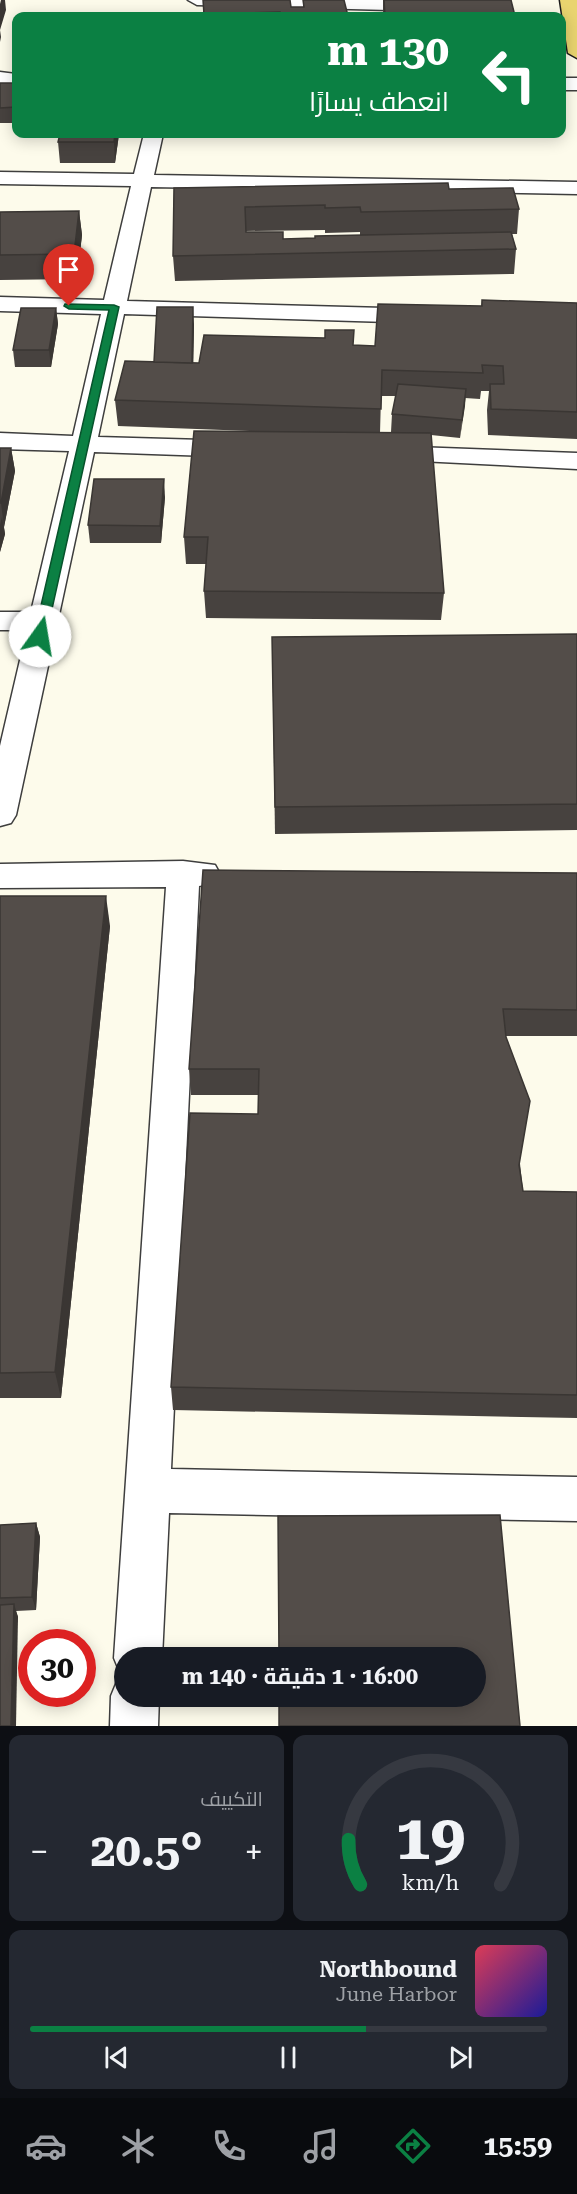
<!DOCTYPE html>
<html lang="ar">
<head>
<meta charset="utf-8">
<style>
	:root { --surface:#171b24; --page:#242831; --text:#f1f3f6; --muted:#9ea1a6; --line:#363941; --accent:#0b8043 }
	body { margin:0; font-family:"Roboto Serif",Cairo,serif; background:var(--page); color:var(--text); direction:rtl; height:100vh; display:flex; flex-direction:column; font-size:22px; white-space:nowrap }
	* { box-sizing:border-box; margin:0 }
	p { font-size:20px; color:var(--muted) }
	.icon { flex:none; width:33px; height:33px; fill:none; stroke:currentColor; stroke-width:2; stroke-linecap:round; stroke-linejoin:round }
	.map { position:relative; height:1726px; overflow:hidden; direction:ltr }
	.details { display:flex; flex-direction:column; gap:9px; padding:9px; background:#0d0f14; flex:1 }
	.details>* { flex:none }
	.guide { position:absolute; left:12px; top:12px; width:554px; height:126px; border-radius:12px; box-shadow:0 3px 15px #0003; direction:rtl; background:#0b8043; color:#fff; overflow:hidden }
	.speed { position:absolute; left:18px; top:1629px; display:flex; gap:12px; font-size:30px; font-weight:700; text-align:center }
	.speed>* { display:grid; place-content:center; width:78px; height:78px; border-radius:50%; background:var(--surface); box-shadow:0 3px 15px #0003; line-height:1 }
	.speed .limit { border:9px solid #d22; background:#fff; color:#111 }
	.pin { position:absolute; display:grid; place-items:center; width:51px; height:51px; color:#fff; margin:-62px -26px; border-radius:50% 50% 50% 0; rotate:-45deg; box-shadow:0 0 6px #0007 }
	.pin .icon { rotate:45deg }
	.me { position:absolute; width:66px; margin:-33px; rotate:13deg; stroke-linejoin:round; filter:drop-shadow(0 0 4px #0008) }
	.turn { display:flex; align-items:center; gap:21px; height:126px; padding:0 18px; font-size:27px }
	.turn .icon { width:78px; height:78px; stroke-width:2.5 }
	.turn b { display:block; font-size:42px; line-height:51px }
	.big { font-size:45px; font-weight:700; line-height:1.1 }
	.details .tile { flex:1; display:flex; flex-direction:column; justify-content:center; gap:9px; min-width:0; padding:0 21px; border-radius:12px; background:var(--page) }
	.details .dial { align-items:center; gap:0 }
	.dial svg { height:156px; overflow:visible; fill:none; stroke:var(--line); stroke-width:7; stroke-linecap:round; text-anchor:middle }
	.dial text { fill:var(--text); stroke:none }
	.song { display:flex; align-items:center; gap:18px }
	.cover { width:72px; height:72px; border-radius:9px; background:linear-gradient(135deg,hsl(350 70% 55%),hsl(240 70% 35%)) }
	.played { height:6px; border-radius:3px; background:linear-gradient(90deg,var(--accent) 65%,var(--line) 65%) }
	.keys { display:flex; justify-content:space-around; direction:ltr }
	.heat { display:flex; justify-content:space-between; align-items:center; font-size:33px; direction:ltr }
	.details .tiles { flex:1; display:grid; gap:9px; grid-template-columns:1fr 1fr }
	.tile:last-child { grid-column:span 2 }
	.trip { position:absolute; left:114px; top:1647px; width:372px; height:60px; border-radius:30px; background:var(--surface); box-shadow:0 3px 15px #0003; font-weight:700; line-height:60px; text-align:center; direction:rtl }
	.tabs { display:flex; height:96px; justify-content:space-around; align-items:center; background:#090b0e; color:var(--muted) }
	.tabs .icon { width:42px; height:42px }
	.tabs .current { color:var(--accent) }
	.tabs b { font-size:27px; color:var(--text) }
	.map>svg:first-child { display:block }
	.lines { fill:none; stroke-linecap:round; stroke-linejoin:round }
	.street-casing { stroke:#3e3e3e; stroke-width:3 }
	.primary-casing { stroke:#1c1c1c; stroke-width:3 }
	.street { fill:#fff; fill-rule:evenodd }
	.primary { fill:#e9d46f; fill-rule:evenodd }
	.wall { fill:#47423f; fill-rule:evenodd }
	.shaded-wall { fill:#3a3633 }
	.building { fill:#534d49; stroke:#3a3633; stroke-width:1.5 }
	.route { fill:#0b8043; stroke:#07532c; stroke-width:1.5 }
</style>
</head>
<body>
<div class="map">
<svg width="577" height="1726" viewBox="0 0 577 1726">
	<rect width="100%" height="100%" fill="#fdfbeb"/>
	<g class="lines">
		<!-- street casing -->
		<g class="street-casing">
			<g id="street">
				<polygon points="188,0 397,0 428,1 437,6 428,11 197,5"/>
				<polygon points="0,72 16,74 16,84 0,84"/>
				<rect x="561" y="78" width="16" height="12"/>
				<polygon points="144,134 163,134 154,175 577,182 577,194 151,187 127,301 422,309 430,311 433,316 430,321 422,323 124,314 98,437 238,441 247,444 251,449 247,454 238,457 94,452 16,815 11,823 0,826 0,746 27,630 0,630 0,612 31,612 69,451 0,449 0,433 73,436 101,314 0,311 0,297 104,300 131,186 0,184 0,172 134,174"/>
				<polygon points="389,446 577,453 577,469 380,459 376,454 380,449"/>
				<polygon points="183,861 215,865 220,874 215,883 199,886 171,1469 577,1477 577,1521 169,1513 162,1658 124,1658 124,1676 121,1675 114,1658 166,887 0,888 0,864"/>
				<polygon points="124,1676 124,1696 159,1696 158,1726 110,1726 111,1696 118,1679"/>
			</g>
		</g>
		<!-- primary casing -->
		<g class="primary-casing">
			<polygon id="primary" points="560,0 577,0 577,58 568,53"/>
		</g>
		<!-- street -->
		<use href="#street" class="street"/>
		<!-- primary -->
		<use href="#primary" class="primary"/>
	</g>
	<!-- wall -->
	<g class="wall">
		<polygon points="203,0 291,7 303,7 303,0 348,16 203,16"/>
		<polygon points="383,0 511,0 515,16 383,16"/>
		<rect x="0" y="83" width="16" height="40"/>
		<polygon points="119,134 115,163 60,163 58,142"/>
		<path d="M174,188l275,1 70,20 -2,25h-5l4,15 -2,25 -339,7 -2,-25zM325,230v3l35,-1v3l-45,3 -32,1 -37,-7v-1z"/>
		<polygon points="79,211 82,235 77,279 0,280 0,212"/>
		<path d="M482,300l95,3v136l-89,-4 -1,-25 2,-19h-8l-1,8 -15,-1 -5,40 -29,-3 13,158 -3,27 -235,-2 -2,-27 2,-27h-20l-2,-27 95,-105 -161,-6 -3,-26 79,-76 -1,39h6l155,-18 21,1 106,-40zM381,396h15l-4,18 -1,18 19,1h-30z"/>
		<polygon points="56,308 58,324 51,367 15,367 13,350"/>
		<polygon points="0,448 11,448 15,471 4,527 5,534 0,552"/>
		<polygon points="165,497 161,543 90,543 88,525"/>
		<polygon points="577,634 577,830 275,834 272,637"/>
		<polygon points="577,873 577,1036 506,1036 523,1191 577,1192 577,1418 173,1410 171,1387 258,1114 259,1095 191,1095 189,1069"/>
		<polygon points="0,896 110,926 61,1398 0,1398"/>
		<polygon points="36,1523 40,1537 36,1610 16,1611 18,1617 0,1726 0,1525"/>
	</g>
	<!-- shaded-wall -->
	<g class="shaded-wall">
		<polygon points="1,0 5,0 6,10 0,30 1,37 0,42 0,4"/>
		<polygon points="115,134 119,134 115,163 114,142"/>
		<polygon points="79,211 82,235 77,279 74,254"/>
		<polygon points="193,307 194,324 193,382 192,365"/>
		<polygon points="56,308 58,324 51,367 49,350"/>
		<polygon points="466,389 465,406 460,438 462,420"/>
		<polygon points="11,448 15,471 4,527 1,503"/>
		<polygon points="164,479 165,497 161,543 160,526"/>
		<polygon points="2,517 5,534 0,552 0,525"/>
		<polygon points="106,896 110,926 61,1398 55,1372"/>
		<polygon points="36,1523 40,1537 36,1610 32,1597"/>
		<polygon points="14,1604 18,1617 16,1726 11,1726"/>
	</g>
	<!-- building -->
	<g class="building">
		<polygon points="203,0 290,0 291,7 304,7 303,0 344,0 348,16 280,16 280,12 204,14"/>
		<polygon points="384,0 511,0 515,16 385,16"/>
		<polygon points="0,83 16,83 16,107 0,108"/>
		<polygon points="60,134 115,134 114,142 58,142"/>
		<polygon points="448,183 449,189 513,188 519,209 361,212 360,207 325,208 325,205 245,207 246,232 283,232 283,239 315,238 315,236 511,232 516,249 173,256 174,188"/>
		<polygon points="79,211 74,254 0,255 0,212"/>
		<polygon points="482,300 577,303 577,412 491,409 490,384 504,384 503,366 482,365 483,373 382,370 381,409 115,400 125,361 199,363 204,335 325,338 325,330 354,330 353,345 375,346 378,304 482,306"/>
		<polygon points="157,307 193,307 192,363 154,362"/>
		<polygon points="21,308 56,308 49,350 13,350"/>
		<polygon points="398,384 466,389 462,420 392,414"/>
		<polygon points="194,431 431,433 444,593 204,591 208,537 184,537"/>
		<polygon points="0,448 11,448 1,503 0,503"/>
		<polygon points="94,479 164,479 160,526 88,525"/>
		<polygon points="577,634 577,804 275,807 272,637"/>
		<polygon points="203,870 577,873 577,1010 503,1009 506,1037 530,1101 519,1165 523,1191 577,1192 577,1395 171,1387 190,1113 258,1114 259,1069 189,1069"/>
		<polygon points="0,896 106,896 55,1372 0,1373"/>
		<polygon points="500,1515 520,1726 279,1726 279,1696 476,1696 476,1658 279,1658 278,1516"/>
		<polygon points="36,1523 32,1597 0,1598 0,1525"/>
		<polygon points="14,1604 11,1726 0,1726 0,1605"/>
	</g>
	<!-- route -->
	<polygon class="route" points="65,304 114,305 119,307 46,636 40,640 34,636 109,310 69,309 64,306"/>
</svg>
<div class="speed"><div class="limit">30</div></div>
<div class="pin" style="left:69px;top:306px;background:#d93025"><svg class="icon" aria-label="arrive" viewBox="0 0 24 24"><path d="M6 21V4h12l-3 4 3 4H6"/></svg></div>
<svg class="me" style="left:40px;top:636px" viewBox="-20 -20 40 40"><circle r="19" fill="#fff"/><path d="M0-13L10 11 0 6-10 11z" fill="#0b8043"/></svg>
<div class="trip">16:00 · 1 دقيقة · 140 m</div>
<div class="guide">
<div class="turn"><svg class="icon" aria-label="left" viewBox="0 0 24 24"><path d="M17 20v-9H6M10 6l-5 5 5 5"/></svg><div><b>130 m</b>انعطف يسارًا</div></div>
</div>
</div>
<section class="details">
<div class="tiles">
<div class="tile dial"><svg viewBox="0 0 100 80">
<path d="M14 69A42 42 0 1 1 86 69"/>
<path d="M14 69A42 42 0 0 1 8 46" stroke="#0b8043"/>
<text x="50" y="56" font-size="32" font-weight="700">19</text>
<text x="50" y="72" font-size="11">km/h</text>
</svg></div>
<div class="tile"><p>التكييف</p>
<div class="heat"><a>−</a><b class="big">20.5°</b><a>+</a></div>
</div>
<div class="tile">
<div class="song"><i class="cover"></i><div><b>Northbound</b><p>June Harbor</p></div></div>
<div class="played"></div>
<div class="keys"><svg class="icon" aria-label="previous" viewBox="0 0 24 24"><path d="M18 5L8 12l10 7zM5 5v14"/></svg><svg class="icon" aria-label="pause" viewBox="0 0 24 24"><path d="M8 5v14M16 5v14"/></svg><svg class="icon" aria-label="next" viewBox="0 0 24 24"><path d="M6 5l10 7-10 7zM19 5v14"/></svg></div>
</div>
</div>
</section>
<nav class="tabs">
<b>15:59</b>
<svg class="icon current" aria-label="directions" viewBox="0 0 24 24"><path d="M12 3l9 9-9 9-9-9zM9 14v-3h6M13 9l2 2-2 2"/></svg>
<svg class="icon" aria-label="music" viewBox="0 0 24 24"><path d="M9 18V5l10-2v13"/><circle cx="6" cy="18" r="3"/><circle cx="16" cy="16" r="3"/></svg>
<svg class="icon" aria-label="phone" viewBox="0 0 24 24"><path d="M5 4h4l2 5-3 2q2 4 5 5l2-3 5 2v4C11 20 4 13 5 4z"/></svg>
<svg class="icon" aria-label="climate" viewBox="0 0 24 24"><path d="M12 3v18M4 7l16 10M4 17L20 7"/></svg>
<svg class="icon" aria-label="car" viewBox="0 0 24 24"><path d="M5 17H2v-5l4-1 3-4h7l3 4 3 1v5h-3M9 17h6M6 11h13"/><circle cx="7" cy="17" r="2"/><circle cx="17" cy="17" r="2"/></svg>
</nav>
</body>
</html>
